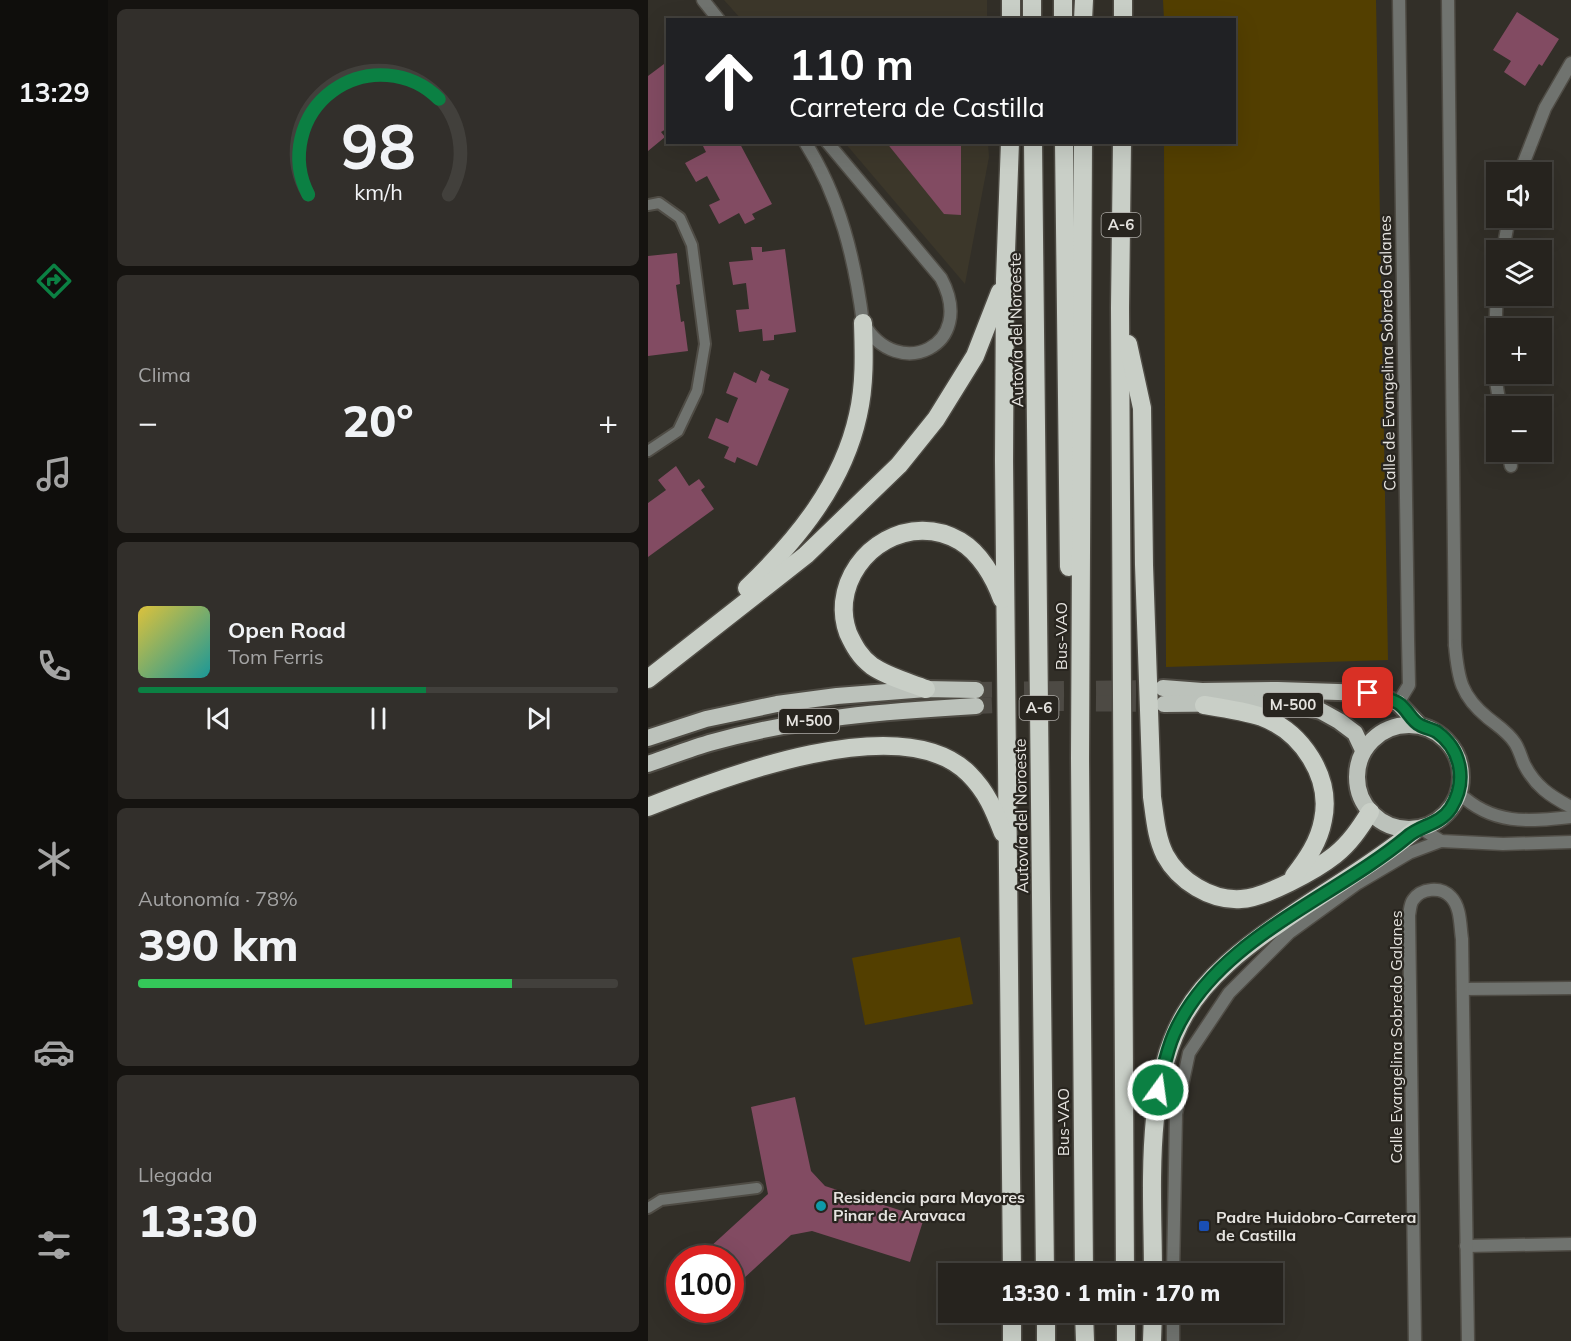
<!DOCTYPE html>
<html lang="es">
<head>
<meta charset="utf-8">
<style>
	:root { --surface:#26231e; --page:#322f2b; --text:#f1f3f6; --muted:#a4a4a4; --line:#42403c; --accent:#0b8043 }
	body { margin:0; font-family:Mulish,sans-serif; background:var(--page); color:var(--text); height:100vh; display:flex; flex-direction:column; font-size:22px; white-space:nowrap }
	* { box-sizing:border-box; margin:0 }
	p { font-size:20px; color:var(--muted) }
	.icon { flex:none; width:33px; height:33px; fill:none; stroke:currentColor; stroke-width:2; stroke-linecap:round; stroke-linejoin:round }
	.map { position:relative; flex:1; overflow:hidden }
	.sheet { display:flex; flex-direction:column; gap:9px; padding:9px; background:#151310; width:540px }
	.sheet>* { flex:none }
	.banner { position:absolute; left:18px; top:18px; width:570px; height:126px; border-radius:0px; box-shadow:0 6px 24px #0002,0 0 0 2px var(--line); background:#202124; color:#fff; overflow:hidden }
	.tools { position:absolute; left:838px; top:162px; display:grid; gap:12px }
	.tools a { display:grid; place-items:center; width:66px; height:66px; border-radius:0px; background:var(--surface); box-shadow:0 6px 24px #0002,0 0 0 2px var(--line); font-size:30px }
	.speed { position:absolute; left:18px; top:1245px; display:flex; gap:12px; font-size:30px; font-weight:700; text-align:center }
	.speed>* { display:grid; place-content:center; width:78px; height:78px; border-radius:50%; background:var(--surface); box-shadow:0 6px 24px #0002,0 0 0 2px var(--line); line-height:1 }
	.speed .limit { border:9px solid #d22; background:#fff; color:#111 }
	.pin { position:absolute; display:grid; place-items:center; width:51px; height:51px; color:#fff; margin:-26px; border-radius:12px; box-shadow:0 3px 9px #0006 }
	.me { position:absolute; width:66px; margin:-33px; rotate:14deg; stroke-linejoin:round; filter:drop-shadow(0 0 4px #0008) }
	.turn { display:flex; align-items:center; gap:21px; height:126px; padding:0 24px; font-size:27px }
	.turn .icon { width:78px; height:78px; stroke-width:2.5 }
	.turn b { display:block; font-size:42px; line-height:51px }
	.big { font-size:45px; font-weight:800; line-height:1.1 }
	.sheet .widget { flex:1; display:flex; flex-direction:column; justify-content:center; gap:9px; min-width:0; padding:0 21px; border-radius:9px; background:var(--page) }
	.sheet .dial { align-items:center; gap:0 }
	.dial svg { height:156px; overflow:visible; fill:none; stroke:var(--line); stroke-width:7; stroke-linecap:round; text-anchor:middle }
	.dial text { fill:var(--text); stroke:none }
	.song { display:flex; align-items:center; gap:18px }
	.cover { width:72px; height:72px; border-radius:9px; background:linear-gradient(135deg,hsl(50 70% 55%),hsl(180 70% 35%)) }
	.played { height:6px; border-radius:3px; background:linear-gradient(90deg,var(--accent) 60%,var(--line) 60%) }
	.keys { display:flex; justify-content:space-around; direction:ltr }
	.heat { display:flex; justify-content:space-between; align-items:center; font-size:33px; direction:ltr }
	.charge { height:9px; border-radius:4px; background:linear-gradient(90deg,#34c759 78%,var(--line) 0) }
	.trip { position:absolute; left:290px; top:1263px; width:345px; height:60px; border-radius:0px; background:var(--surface); box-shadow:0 6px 24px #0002,0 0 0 2px var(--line); font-weight:800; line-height:60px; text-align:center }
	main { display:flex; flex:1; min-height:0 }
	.tab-bar { display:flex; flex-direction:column; width:108px; justify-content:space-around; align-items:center; background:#0f0e0c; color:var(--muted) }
	.tab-bar .icon { width:42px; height:42px }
	.tab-bar .active { color:var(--accent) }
	.tab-bar b { font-size:27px; color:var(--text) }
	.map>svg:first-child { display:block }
	.built { fill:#3c372a }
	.green { fill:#533f00 }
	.building { fill:#824b62 }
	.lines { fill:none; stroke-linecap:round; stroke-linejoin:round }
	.trunk-tunnel { stroke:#4d4a44; stroke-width:16; stroke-dasharray:16 8; stroke-linecap:butt }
	.service-casing { stroke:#4f4c45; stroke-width:14 }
	.pedestrian-casing { stroke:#4f4c45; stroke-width:15 }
	.minor-casing { stroke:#4f4c45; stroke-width:15 }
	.tertiary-casing { stroke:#4f4c45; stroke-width:15 }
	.trunk-casing { stroke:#4f4c45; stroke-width:20 }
	.motorway-casing { stroke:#4f4c45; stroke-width:21 }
	.service { stroke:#70736f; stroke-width:10 }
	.pedestrian { stroke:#70736f; stroke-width:12 }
	.minor { stroke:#70736f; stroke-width:12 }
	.tertiary { stroke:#70736f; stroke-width:12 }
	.trunk { stroke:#bcc2bb; stroke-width:16 }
	.motorway { stroke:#c9cfc7; stroke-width:18 }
	.route-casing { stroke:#07532c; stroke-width:15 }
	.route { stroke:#0b8043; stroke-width:10 }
	.culture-dot { fill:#0f9aa8; stroke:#28251f; stroke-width:2 }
	.transit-dot { fill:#1a4fb4; stroke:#28251f; stroke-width:2 }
	.labels { text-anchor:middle; stroke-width:4.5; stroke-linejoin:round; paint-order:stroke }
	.shield { fill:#28251f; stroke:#adaba6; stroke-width:1.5 }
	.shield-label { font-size:15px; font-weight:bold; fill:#e6e4e0 }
	.street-label { font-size:16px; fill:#e6e4e0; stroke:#28251f }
	.poi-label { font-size:16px; font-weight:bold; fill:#e6e4e0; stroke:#28251f; text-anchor:start }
</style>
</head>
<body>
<main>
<nav class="tab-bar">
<b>13:29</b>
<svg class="icon active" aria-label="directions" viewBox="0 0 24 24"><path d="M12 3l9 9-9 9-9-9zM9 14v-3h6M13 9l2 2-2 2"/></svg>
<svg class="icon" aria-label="music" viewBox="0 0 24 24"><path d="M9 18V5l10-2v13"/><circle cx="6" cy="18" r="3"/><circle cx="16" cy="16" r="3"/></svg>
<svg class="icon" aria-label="phone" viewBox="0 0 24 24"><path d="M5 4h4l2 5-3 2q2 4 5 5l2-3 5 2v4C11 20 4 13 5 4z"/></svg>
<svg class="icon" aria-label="climate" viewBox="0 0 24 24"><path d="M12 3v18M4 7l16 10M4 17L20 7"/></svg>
<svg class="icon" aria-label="car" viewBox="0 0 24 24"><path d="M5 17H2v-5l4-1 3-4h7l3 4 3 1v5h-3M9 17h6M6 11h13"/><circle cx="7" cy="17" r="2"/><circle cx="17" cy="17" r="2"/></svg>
<svg class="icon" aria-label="filters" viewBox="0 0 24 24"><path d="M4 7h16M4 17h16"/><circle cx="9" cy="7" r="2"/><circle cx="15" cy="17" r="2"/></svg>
</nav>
<section class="sheet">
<div class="widget dial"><svg viewBox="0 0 100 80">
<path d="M14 69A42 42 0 1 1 86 69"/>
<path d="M14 69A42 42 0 0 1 81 20" stroke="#0b8043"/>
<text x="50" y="56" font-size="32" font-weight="700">98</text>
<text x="50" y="72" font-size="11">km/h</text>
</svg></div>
<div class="widget"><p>Clima</p>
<div class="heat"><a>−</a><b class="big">20°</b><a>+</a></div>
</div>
<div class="widget">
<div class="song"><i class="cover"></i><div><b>Open Road</b><p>Tom Ferris</p></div></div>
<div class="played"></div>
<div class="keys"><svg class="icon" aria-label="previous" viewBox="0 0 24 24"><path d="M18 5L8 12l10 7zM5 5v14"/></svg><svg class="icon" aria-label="pause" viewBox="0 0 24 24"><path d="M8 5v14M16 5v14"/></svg><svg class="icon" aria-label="next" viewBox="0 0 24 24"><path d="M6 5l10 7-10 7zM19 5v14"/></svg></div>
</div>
<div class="widget"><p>Autonomía · 78%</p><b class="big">390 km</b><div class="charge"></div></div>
<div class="widget"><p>Llegada</p><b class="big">13:30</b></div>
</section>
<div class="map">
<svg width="923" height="1341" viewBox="0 0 923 1341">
	<rect width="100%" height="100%" fill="#322f28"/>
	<!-- built -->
	<g class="built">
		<polygon points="76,0 339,0 339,19 93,19"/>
		<polygon points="197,143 340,143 341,157 317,284"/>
	</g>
	<!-- green -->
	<g class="green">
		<polygon points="515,0 728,0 740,660 518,667 516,143 586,142 586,20 516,19"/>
		<polygon points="312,937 325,1004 217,1025 204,958"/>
	</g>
	<!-- building -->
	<g class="building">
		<polygon points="869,12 911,39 894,66 891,64 877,86 856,72 863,61 845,50"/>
		<polygon points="20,61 20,128 13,132 17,137 0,151 0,76"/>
		<polygon points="53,142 91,142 124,204 104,214 107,219 97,224 91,213 71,224 61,205 72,200 59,176 48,182 37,163 58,152"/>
		<polygon points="238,142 313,142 313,215 296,214"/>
		<polygon points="103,247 114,247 114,252 137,249 148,332 126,335 126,340 115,341 114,329 91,332 88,310 101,309 98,283 85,285 81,262 105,260"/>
		<polygon points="29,253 32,284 28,285 33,322 36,321 40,351 0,356 0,256"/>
		<polygon points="113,370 122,375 120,380 141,389 109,466 89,457 87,463 76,458 81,447 60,438 68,418 80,423 85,410 90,398 78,393 86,372 108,383"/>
		<polygon points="28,466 41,486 51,479 57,487 53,490 66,509 0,557 0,503 18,490 10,480"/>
		<polygon points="147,1097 163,1171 177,1186 276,1218 262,1262 164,1231 143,1235 82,1291 82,1258 50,1258 120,1194 103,1107"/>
		<polygon points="32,1275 32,1292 23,1283"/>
		<polygon points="48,1310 63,1310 55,1317"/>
	</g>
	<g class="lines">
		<!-- trunk-tunnel -->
		<g class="trunk-tunnel">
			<polyline points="328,690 514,688"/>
			<polyline points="328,706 404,703 513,704"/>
		</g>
		<!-- service casing -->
		<g class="service-casing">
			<g id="service">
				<polyline points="0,205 11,203 32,218 44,245 57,344 49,391 30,431 0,451"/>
				<polyline points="0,1208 13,1200 109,1188"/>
			</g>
		</g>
		<!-- pedestrian casing -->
		<g class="pedestrian-casing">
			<g id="pedestrian">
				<polyline points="815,989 923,988"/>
				<polyline points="818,1246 923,1244"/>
			</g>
		</g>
		<!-- minor casing -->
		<g class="minor-casing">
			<g id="minor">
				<polyline points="800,0 807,645"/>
				<path d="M179,142l114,136c37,69 -44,104 -77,46"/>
				<polyline points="872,172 897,108 923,63"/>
				<polyline points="855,250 861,218"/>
				<polyline points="849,286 846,369 852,406"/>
				<polyline points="860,452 863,466"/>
				<polyline points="750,703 761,685 760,639 751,0"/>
				<polyline points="525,1274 528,1114 541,1053 581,993 641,933 710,883 761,853 793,841"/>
				<polyline points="525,1341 525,1312"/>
				<path d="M767,1341l-6,-426c1,-4 1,-11 4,-15 8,-12 28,-14 38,-3 10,10 9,29 11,42l6,402"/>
			</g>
		</g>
		<!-- tertiary casing -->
		<g class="tertiary-casing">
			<g id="tertiary">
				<polyline points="55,0 71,20"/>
				<path d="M157,142c35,55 50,118 58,181"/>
				<path d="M807,645c3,34 6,51 33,73 10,8 20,14 27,25 4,6 6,14 9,21 11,22 26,32 47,43"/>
				<path d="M811,793c33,32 69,29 112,24"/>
				<polyline points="774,829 793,841 855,844 923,842"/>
			</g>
		</g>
		<!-- trunk casing -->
		<g class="trunk-casing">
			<g id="trunk">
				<polyline points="515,688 554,691 630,690 720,693 750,703 771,725"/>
				<polyline points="516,704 622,703 650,705 673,711 691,721 707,733 715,750"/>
				<circle cx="761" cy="777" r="52"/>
				<polyline points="0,738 58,719 129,704 189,696 278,689 328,690"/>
				<path d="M0,764c21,-7 43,-16 65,-22 86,-24 174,-31 263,-36"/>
			</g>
		</g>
		<!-- motorway casing -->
		<g class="motorway-casing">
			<g id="motorway">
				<polyline points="384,0 384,20"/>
				<polyline points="415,0 415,20"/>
				<polyline points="363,20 363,0"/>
				<polyline points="435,20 436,0"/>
				<polyline points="475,20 475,0"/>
				<polyline points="362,142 357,279 356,461 364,1274"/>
				<polyline points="385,142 397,1274"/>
				<polyline points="416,142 421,567"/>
				<polyline points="435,142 432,758 436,1274"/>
				<polyline points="474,142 472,308 477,1274"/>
				<path d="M480,344l14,64 2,157 8,232c3,20 4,40 13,58 14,26 46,46 76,44 24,-1 75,-29 94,-44 15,-12 25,-27 35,-43"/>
				<path d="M99,588c50,-48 96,-104 111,-173 7,-30 6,-62 5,-92"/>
				<polyline points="0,679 158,555 251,465 288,419 327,356 352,292"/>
				<path d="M278,689c-18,-7 -38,-12 -54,-23 -12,-9 -18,-20 -24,-33 -4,-11 -5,-20 -4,-31 6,-54 67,-90 116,-61 20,12 34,36 42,58"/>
				<path d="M556,705c19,3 40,6 58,12 40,15 70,60 61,103 -4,22 -16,39 -29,56"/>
				<path d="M0,807c75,-30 255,-100 321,-33 18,18 25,36 34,59"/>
				<path d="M505,1274c0,-81 -10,-189 32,-260 22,-38 60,-67 95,-91 45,-32 93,-58 135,-93"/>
				<polyline points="364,1312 364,1341"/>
				<polyline points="398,1312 398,1341"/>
				<polyline points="436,1312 437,1341"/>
				<polyline points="478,1312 478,1341"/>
				<polyline points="504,1341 505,1312"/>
			</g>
		</g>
		<!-- service -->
		<use href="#service" class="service"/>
		<!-- pedestrian -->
		<use href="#pedestrian" class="pedestrian"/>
		<!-- minor -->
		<use href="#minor" class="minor"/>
		<!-- tertiary -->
		<use href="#tertiary" class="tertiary"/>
		<!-- trunk -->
		<use href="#trunk" class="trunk"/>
		<!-- motorway -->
		<use href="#motorway" class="motorway"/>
	</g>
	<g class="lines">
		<!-- route casing -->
		<g class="route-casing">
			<path id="route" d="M510,1090c5,-18 8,-38 16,-56 42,-95 157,-134 233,-197 13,-12 33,-12 44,-29 16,-26 11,-58 -14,-76 -5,-3 -12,-4 -17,-7 -9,-4 -13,-17 -22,-22 -8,-5 -21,-7 -30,-10"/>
		</g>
		<!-- route -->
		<use href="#route" class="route"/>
	</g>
	<!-- markers -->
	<circle class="culture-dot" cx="173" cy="1206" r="6"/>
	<rect class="transit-dot" x="550" y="1220" width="12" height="12" rx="3"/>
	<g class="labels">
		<!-- shield labels -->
		<g class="shield">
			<rect x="453.5" y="213" width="39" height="24" rx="4.5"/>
			<rect x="615" y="693" width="60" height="24" rx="4.5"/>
			<rect x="371.5" y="696" width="39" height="24" rx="4.5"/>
			<rect x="131" y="709" width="60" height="24" rx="4.5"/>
		</g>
		<g class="shield-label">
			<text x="473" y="230">A-6</text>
			<text x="645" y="710">M-500</text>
			<text x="391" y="713">A-6</text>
			<text x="161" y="726">M-500</text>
		</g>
		<!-- street labels -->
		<g class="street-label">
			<text transform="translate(368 330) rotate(-91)" y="6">Autovía del Noroeste</text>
			<text transform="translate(739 353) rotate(-91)" y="6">Calle de Evangelina Sobredo Galanes</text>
			<text transform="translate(413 636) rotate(-90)" y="6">Bus-VAO</text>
			<text transform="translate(373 816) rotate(-91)" y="6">Autovía del Noroeste</text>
			<text transform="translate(748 1037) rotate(-90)" y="6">Calle Evangelina Sobredo Galanes</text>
			<text transform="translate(415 1122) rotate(-90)" y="6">Bus-VAO</text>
		</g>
		<!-- poi labels -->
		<g class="poi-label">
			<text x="185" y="1203">Residencia para Mayores<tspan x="185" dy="18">Pinar de Aravaca</tspan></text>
			<text x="568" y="1223">Padre Huidobro-Carretera<tspan x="568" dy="18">de Castilla</tspan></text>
		</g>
	</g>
</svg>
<div class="tools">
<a><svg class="icon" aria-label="sound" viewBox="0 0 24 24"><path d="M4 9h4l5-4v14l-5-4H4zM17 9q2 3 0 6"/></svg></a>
<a><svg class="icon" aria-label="layers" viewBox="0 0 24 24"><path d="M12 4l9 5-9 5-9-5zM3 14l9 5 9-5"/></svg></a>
<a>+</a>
<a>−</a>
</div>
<div class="speed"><div class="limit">100</div></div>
<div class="pin" style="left:720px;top:693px;background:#d93025"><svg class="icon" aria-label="arrive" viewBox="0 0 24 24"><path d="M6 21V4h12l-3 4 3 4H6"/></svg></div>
<svg class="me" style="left:510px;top:1090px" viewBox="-20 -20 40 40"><circle r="17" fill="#0b8043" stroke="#fff" stroke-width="3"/><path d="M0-11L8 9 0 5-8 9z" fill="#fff"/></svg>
<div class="trip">13:30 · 1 min · 170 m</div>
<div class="banner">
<div class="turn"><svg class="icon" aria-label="ahead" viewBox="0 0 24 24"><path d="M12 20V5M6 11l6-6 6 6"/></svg><div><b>110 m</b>Carretera de Castilla</div></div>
</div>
</div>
</main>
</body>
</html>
